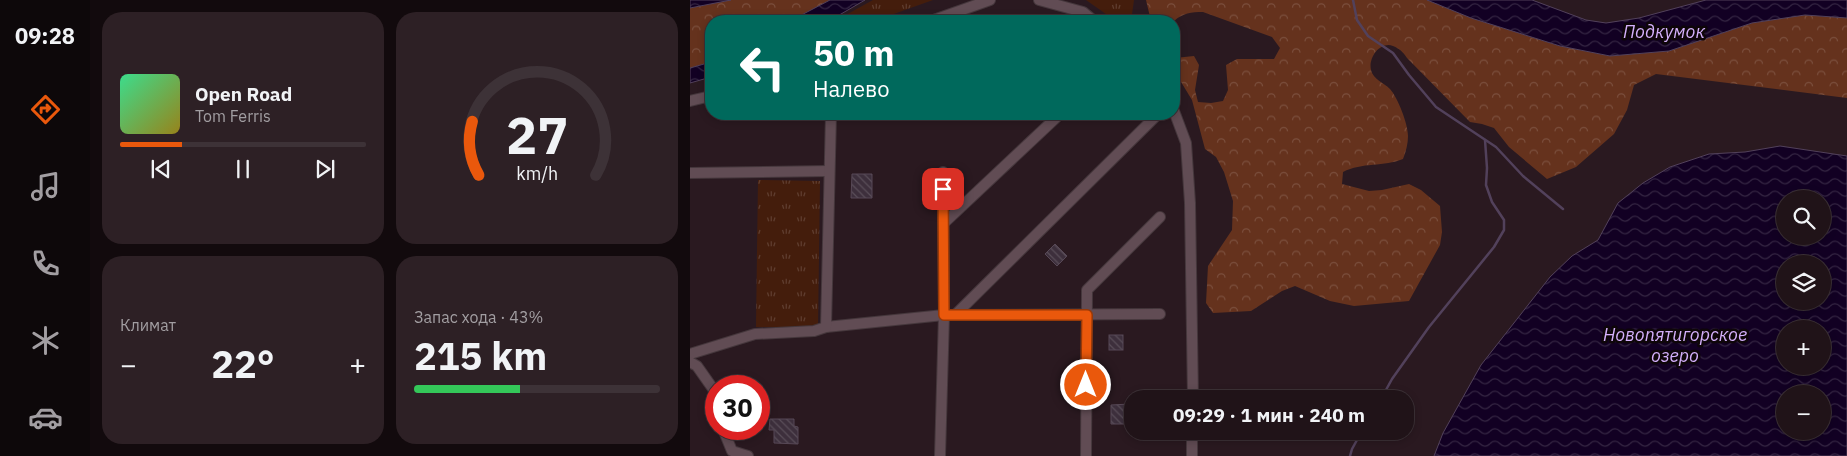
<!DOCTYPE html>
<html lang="ru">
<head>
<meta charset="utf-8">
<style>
	:root { --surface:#201318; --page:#2d2025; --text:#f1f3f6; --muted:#a29ea2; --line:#3d3237; --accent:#ea580c }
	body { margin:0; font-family:"IBM Plex Sans",sans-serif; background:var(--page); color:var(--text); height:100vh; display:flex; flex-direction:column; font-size:19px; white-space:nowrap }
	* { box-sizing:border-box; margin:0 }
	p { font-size:16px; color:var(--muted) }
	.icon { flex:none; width:28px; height:28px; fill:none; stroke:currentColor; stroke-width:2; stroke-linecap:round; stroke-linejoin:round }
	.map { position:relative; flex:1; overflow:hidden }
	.side { display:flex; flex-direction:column; gap:12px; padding:12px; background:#120a0d; width:600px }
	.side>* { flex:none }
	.top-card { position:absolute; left:15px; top:15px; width:475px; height:105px; border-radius:20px; box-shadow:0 2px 8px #0003,0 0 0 1px var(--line); background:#00695c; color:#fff; overflow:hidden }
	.buttons { position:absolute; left:1086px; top:190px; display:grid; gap:10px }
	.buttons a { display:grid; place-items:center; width:55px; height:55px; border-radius:50%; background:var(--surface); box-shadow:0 2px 8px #0003,0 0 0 1px var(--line); font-size:25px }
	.speed { position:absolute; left:15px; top:375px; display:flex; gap:10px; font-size:25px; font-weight:700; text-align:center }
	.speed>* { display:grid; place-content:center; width:65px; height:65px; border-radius:50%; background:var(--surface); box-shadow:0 2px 8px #0003,0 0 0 1px var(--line); line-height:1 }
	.speed .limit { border:8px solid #d22; background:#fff; color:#111 }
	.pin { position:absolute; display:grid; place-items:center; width:42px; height:42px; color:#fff; margin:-21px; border-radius:10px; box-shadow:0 2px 8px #0006 }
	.me { position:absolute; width:55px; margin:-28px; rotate:0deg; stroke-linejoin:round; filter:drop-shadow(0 0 4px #0008) }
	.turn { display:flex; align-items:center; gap:18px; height:105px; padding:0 25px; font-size:22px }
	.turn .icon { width:65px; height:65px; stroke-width:2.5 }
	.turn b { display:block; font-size:35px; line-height:42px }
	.big { font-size:38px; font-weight:800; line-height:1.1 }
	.side .tile { flex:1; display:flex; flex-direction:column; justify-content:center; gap:8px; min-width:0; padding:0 18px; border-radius:20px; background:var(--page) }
	.side .dial { align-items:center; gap:0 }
	.dial svg { height:130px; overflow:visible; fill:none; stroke:var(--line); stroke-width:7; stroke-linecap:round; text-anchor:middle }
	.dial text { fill:var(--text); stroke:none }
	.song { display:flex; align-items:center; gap:15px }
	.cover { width:60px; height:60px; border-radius:8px; background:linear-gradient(135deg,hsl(150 70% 55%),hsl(50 70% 35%)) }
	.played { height:5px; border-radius:2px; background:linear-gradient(90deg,var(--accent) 25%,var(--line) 25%) }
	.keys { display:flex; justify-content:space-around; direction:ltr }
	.heat { display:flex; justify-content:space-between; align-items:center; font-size:28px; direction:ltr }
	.charge { height:8px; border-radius:4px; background:linear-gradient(90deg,#34c759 43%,var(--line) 0) }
	.side .tiles { flex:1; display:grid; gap:12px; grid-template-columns:repeat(2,1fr) }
	.trip { position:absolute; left:434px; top:390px; width:290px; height:50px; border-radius:20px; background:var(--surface); box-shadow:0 2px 8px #0003,0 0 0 1px var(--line); font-weight:800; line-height:50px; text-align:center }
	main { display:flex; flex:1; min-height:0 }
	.tab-bar { display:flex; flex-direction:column; width:90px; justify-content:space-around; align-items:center; background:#0d080a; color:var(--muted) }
	.tab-bar .icon { width:35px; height:35px }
	.tab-bar .on { color:var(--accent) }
	.tab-bar b { font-size:22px; color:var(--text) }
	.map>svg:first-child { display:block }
	.grass { fill:url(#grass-tufts) }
	.forest { fill:url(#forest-crowns) }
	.water { fill:url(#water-waves); stroke:#52415b; fill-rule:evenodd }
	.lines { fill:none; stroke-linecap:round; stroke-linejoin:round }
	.stream { stroke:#52415b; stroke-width:2.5 }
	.building { fill:url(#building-back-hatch); stroke:#574856 }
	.minor-casing { stroke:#45373c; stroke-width:12 }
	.minor { stroke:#614c54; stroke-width:10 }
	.route-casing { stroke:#983908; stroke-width:12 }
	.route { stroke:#ea580c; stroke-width:9 }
	.labels { text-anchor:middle; stroke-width:5; stroke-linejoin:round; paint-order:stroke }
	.water-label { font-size:18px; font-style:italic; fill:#d4b0fb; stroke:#0e0609 }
</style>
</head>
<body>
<main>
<nav class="tab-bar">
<b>09:28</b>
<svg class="icon on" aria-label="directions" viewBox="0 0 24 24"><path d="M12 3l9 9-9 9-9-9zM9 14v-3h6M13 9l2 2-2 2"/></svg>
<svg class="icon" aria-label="music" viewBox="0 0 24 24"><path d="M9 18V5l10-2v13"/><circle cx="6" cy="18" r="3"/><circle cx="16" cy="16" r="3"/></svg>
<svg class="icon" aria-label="phone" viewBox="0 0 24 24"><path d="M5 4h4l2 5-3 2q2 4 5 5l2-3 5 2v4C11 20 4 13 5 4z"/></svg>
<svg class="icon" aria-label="climate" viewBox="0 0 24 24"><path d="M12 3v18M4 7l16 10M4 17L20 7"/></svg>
<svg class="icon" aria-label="car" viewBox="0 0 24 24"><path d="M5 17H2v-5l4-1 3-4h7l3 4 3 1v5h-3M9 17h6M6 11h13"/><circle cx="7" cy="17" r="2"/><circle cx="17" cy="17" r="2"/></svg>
</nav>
<section class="side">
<div class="tiles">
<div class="tile">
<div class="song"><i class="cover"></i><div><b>Open Road</b><p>Tom Ferris</p></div></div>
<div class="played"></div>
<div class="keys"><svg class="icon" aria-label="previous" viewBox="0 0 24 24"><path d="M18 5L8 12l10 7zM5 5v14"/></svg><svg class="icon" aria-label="pause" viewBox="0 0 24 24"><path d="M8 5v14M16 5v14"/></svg><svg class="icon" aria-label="next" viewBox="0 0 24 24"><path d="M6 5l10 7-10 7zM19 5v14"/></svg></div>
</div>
<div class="tile dial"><svg viewBox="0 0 100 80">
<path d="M14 69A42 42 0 1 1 86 69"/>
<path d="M14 69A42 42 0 0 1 10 36" stroke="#ea580c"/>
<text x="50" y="56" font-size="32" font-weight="700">27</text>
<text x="50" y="72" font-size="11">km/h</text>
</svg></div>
<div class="tile"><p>Климат</p>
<div class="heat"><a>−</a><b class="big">22°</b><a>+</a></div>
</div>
<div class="tile"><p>Запас хода · 43%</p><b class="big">215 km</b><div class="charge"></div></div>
</div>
</section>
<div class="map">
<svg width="1157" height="456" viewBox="0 0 1157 456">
	<defs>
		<pattern id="grass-tufts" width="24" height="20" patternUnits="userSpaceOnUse" patternTransform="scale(1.25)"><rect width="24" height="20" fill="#441d0c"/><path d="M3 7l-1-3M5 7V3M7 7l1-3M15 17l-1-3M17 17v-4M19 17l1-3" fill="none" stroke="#5f3d2f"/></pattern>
		<pattern id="forest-crowns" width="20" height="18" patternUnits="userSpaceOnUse" patternTransform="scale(1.25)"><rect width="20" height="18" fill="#65321d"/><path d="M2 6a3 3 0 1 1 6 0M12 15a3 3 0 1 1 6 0" fill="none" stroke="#7b4f3d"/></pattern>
		<pattern id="water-waves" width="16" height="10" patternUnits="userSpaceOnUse" patternTransform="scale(1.25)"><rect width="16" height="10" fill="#120023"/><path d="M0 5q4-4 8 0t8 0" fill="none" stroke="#342542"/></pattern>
		<pattern id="building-back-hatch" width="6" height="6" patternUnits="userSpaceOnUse" patternTransform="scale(1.25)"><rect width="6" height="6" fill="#3d2f3c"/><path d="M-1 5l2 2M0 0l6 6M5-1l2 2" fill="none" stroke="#594d58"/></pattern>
	</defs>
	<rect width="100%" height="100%" fill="#2a1920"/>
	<!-- grass -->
	<g class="grass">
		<polygon points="183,0 243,0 184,21 145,21"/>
		<polygon points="396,0 444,0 441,21 426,21"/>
		<polygon points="68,180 130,181 128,328 66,327"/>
	</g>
	<!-- forest -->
	<g class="forest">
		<polygon points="41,0 140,0 100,21 21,21 21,62 0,68 0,8"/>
		<path d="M456,0h281l44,18 89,28 50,10 59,-5 83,-28 53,-8 42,3v80l-191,-24 -22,11 -7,25 -13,24 -38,33 -29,12 -38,-32 -15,-19 -12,-4 -12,-2 -63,-64c-5,-7 -7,-9 -14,-12 -13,-5 -25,12 -22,24 2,9 13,13 19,19 8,9 18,35 18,47 0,8 -2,15 -5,23 -19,8 -41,3 -60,13l-1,12 27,7 13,-1 27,-6 12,6 19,16 2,26 -2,13 -31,56 -55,5 -24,-5 -35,-15 -13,5 -31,20 -38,2 -7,-10 2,-37 24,-36 1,-29 -9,-29 -8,-15 -11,-8 -13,-49 -14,-23 -3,-19 19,-2 5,9 -4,25 3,12 13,1 12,-2 5,-11 -2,-25 11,-6h37l6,-11 -8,-11 -69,-25c-12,0 -20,1 -29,9h-23z"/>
	</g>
	<!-- water -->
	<g class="water">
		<polygon points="0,0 41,0 0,8"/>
		<polygon points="140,0 175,0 139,21 100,21"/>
		<polygon points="737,0 842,0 896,20 916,23 949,18 1016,0 1157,0 1157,18 1115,15 1062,23 979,51 920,56 870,46 781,18"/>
		<polygon points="21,62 21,77 0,83 0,68"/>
		<path d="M1090,146l67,10v300h-413l9,-23 38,-68 69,-88 22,-21 26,-16 20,-37 25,-20 27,-16 39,-13 36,-2zM1095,199h37v37h-37zM1095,264h37v37h-37zM1095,329h37v37h-37zM1095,394h37v37h-37z"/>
	</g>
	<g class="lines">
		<!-- stream -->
		<g class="stream">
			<polyline points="663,0 667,20 678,36 703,53 719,75 746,107 806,147 833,176 873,209"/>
			<polyline points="691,399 702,379 739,327 804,247 814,230 814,220 802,202 796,185 797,168 795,140"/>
			<polyline points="660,456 662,449 672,431"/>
		</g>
	</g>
	<!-- building -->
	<g class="building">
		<polygon points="162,174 182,174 182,198 161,198"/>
		<polygon points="365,244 377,256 367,266 355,254"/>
		<rect x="419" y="335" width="14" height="15"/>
		<polygon points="440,404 441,424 421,424 421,405"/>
		<polygon points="80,419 104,419 104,426 108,427 108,444 84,443 84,430 79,430"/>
	</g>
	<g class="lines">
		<!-- minor casing -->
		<g class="minor-casing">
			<g id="minor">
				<polyline points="349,0 393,12 404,21"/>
				<polyline points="241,21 300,0"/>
				<polyline points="0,101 21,96"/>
				<polyline points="484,111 496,143 500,203 503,399"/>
				<polyline points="0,173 139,171"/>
				<polyline points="254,223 370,114"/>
				<polyline points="265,315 465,117"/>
				<polyline points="136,327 254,315 470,314"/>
				<polyline points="0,354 65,334 124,331 136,327 141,114"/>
				<polyline points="0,362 7,366 26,393"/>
				<polyline points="33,429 42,451 58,456"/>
				<polyline points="250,456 254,315 253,172"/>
				<polyline points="396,456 397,290 470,217"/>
				<polyline points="502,456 502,431"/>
			</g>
		</g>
		<!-- minor -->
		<use href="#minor" class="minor"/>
	</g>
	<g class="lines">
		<!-- route casing -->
		<g class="route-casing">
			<polyline id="route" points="253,189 254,315 397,315 396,385"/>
		</g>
		<!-- route -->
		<use href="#route" class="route"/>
	</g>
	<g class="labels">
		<!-- water labels -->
		<g class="water-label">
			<text x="974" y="38">Подкумок</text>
			<text x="985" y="341">Новопятигорское<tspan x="985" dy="21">озеро</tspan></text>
		</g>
	</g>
</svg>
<div class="buttons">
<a><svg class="icon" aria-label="search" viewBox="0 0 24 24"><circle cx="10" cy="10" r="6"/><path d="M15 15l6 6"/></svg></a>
<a><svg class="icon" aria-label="layers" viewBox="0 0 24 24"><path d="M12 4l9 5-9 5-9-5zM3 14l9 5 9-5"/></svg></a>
<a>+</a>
<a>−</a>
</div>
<div class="speed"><div class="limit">30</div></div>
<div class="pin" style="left:253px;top:189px;background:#d93025"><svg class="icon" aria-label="arrive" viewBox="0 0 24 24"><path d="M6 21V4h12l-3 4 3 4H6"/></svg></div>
<svg class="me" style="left:396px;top:385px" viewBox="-20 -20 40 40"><circle r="17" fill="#ea580c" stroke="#fff" stroke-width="3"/><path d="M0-11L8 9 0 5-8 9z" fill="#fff"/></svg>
<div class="trip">09:29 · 1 мин · 240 m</div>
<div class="top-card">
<div class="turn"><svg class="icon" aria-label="left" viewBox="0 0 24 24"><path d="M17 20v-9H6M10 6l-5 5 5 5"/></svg><div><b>50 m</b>Налево</div></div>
</div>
</div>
</main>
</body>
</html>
